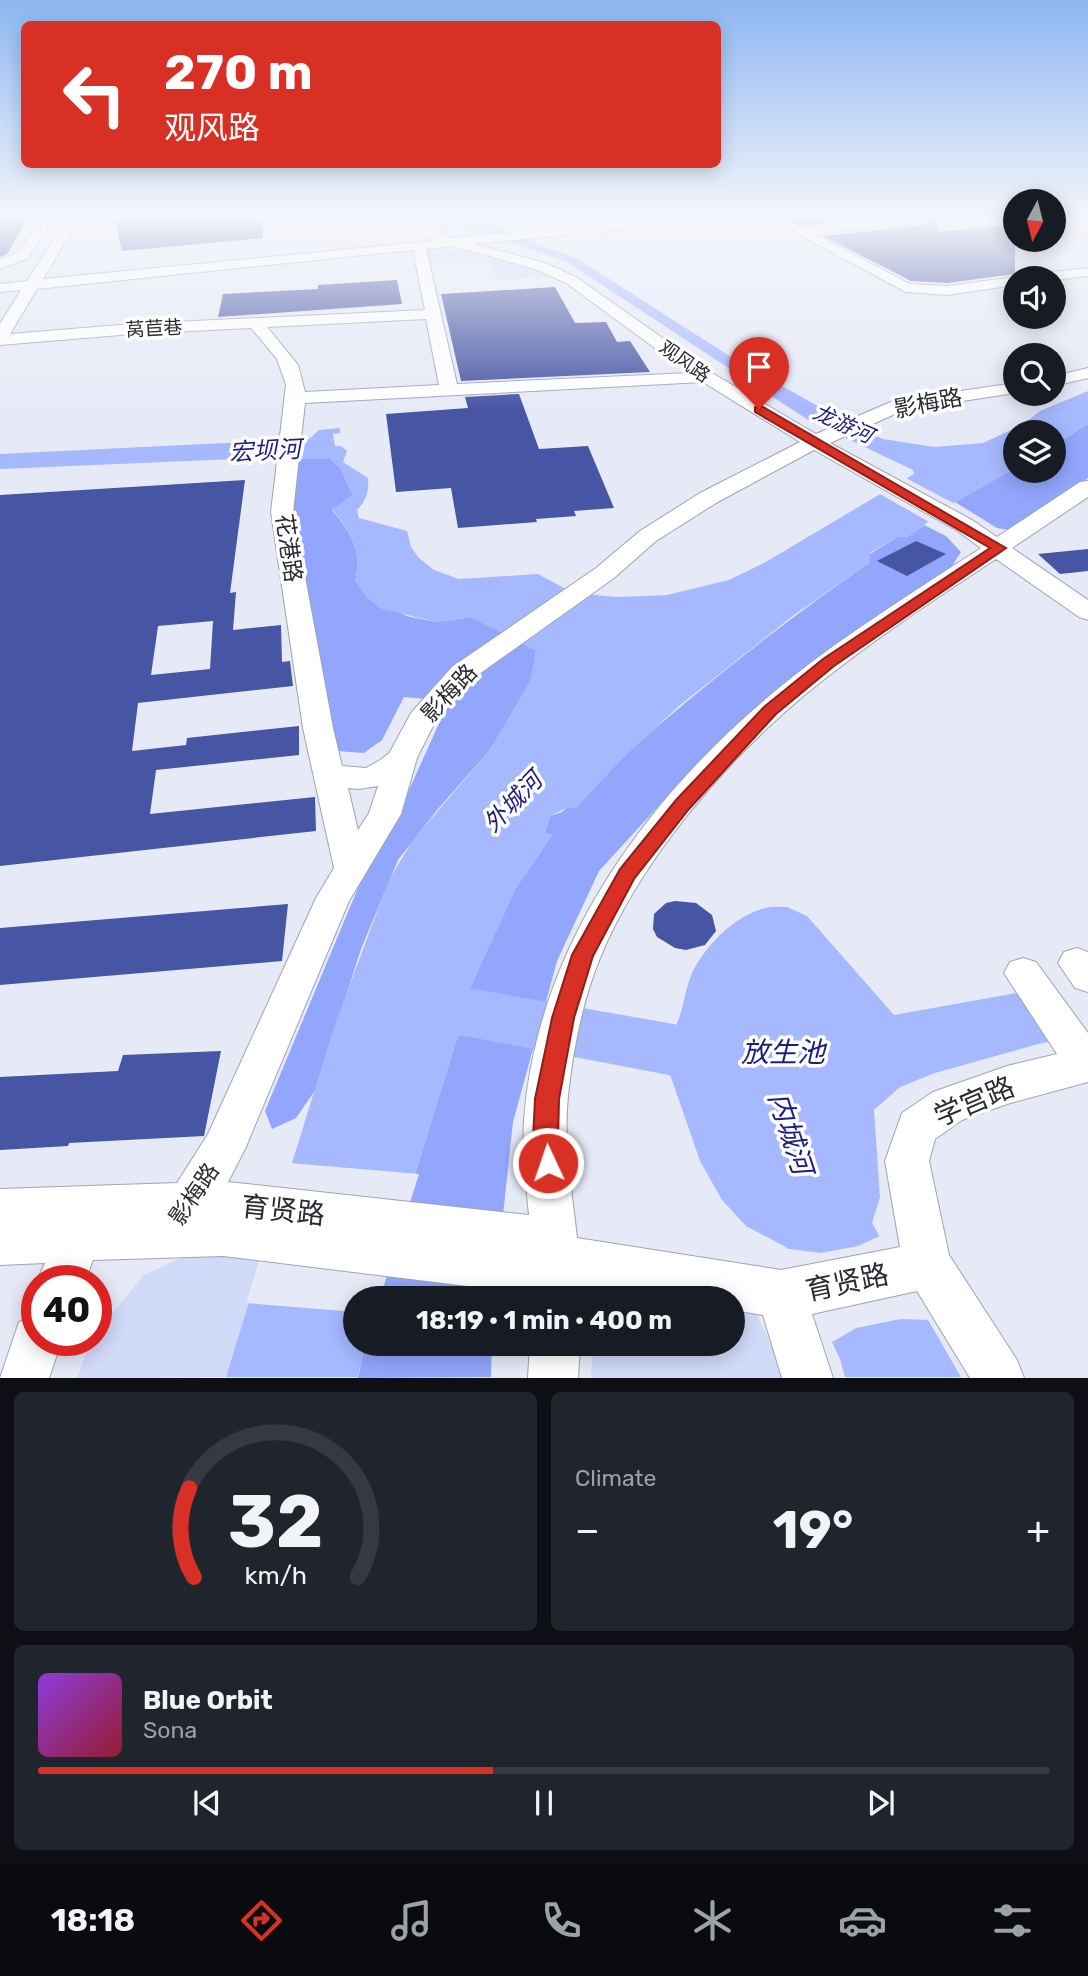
<!DOCTYPE html>
<html lang="en">
<head>
<meta charset="utf-8">
<style>
	:root { --surface:#171b24; --page:#20242c; --text:#f1f3f6; --muted:#9ea1a6; --line:#363941; --accent:#d93025 }
	body { margin:0; font-family:Rubik,"Noto Sans SC",sans-serif; background:var(--page); color:var(--text); height:100vh; display:flex; flex-direction:column; font-size:26px; white-space:nowrap }
	* { box-sizing:border-box; margin:0 }
	p { font-size:23px; color:var(--muted) }
	.icon { flex:none; width:38px; height:38px; fill:none; stroke:currentColor; stroke-width:2; stroke-linecap:round; stroke-linejoin:round }
	.map { position:relative; height:1378px; overflow:hidden }
	.sheet { display:flex; flex-direction:column; gap:14px; padding:14px; background:#0d0f14; flex:1 }
	.sheet>* { flex:none }
	.top-card { position:absolute; left:21px; top:21px; width:700px; height:147px; border-radius:10px; box-shadow:0 4px 18px #0003; background:#d93025; color:#fff; overflow:hidden }
	.needle { width:46px; rotate:187deg }
	.buttons { position:absolute; left:1003px; top:189px; display:grid; gap:14px }
	.buttons a { display:grid; place-items:center; width:63px; height:63px; border-radius:50%; background:var(--surface); box-shadow:0 4px 18px #0003; font-size:35px }
	.speed { position:absolute; left:21px; top:1265px; display:flex; gap:14px; font-size:35px; font-weight:700; text-align:center }
	.speed>* { display:grid; place-content:center; width:91px; height:91px; border-radius:50%; background:var(--surface); box-shadow:0 4px 18px #0003; line-height:1 }
	.speed .limit { border:10px solid #d22; background:#fff; color:#111 }
	.pin { position:absolute; display:grid; place-items:center; width:60px; height:60px; color:#fff; margin:-72px -30px; border-radius:50% 50% 50% 0; rotate:-45deg; box-shadow:0 0 7px #0007 }
	.pin .icon { rotate:45deg }
	.me { position:absolute; width:77px; margin:-38px; rotate:357deg; stroke-linejoin:round; filter:drop-shadow(0 0 5px #0008) }
	.turn { display:flex; align-items:center; gap:24px; height:147px; padding:0 28px; font-size:32px }
	.turn .icon { width:91px; height:91px; stroke-width:2.5 }
	.turn b { display:block; font-size:49px; line-height:60px }
	.big { font-size:52px; font-weight:700; line-height:1.1 }
	.sheet .widget { flex:1; display:flex; flex-direction:column; justify-content:center; gap:10px; min-width:0; padding:0 24px; border-radius:10px; background:var(--page) }
	.sheet .dial { align-items:center; gap:0 }
	.dial svg { height:182px; overflow:visible; fill:none; stroke:var(--line); stroke-width:7; stroke-linecap:round; text-anchor:middle }
	.dial text { fill:var(--text); stroke:none }
	.song { display:flex; align-items:center; gap:21px }
	.cover { width:84px; height:84px; border-radius:10px; background:linear-gradient(135deg,hsl(270 70% 55%),hsl(350 70% 35%)) }
	.played { height:7px; border-radius:4px; background:linear-gradient(90deg,var(--accent) 45%,var(--line) 45%) }
	.keys { display:flex; justify-content:space-around; direction:ltr }
	.heat { display:flex; justify-content:space-between; align-items:center; font-size:38px; direction:ltr }
	.sheet .tiles { flex:1; display:grid; gap:14px; grid-template-columns:1fr 1fr }
	.widget:last-child { grid-column:span 2 }
	.trip { position:absolute; left:343px; top:1286px; width:402px; height:70px; border-radius:35px; background:var(--surface); box-shadow:0 4px 18px #0003; font-weight:700; line-height:70px; text-align:center }
	.menu { display:flex; height:112px; justify-content:space-around; align-items:center; background:#090b0e; color:var(--muted) }
	.menu .icon { width:49px; height:49px }
	.menu .active { color:var(--accent) }
	.menu b { font-size:32px; color:var(--text) }
	.map>svg:first-child { display:block }
	.green { fill:#d2dafa }
	.forest { fill:#92a6fe }
	.water { fill:#a6b8ff }
	.pier { fill:#e6eaf7 }
	.lines { fill:none; stroke-linecap:round; stroke-linejoin:round }
	.river { fill:#a6b8ff; fill-rule:evenodd }
	.building { fill:#4755a5; fill-rule:evenodd }
	.minor-casing { stroke:#a0a3b0; stroke-width:2 }
	.minor { fill:#fff; fill-rule:evenodd }
	.route { fill:#d93025; stroke:#8d1f18; stroke-width:2 }
	.labels { text-anchor:middle; stroke-width:7; stroke-linejoin:round; paint-order:stroke }
	.far-street-label { font-size:19px; fill:#2a2c31; stroke:#fff }
	.far-water-label { font-size:21px; font-style:italic; fill:#1f1d81; stroke:#fff }
	.street-label { font-size:23px; fill:#2a2c31; stroke:#fff }
	.water-label { font-size:24px; font-style:italic; fill:#1f1d81; stroke:#fff }
	.near-water-label { font-size:28px; font-style:italic; fill:#1f1d81; stroke:#fff }
	.near-street-label { font-size:28px; fill:#2a2c31; stroke:#fff }
</style>
</head>
<body>
<div class="map">
<svg width="1088" height="1378" viewBox="0 0 1088 1378">
	<rect width="100%" height="100%" fill="#e6eaf7"/>
	<!-- green -->
	<g class="green">
		<polygon points="422,218 532,218 544,228 465,235 452,234"/>
		<polygon points="439,247 506,261 554,277 498,279 489,263 432,266 425,248"/>
		<polygon points="191,1253 264,1256 226,1377 77,1378 90,1341 96,1340 96,1333 144,1275"/>
		<polygon points="733,1307 755,1310 786,1378 591,1378 593,1344 733,1344"/>
	</g>
	<!-- forest -->
	<g class="forest">
		<polygon points="1088,424 1088,478 1015,531 997,528 955,502 1015,468 1015,471 1054,471 1054,445"/>
		<path d="M298,457l33,2 9,9 13,27 -21,15c19,23 31,40 23,71l51,35 31,6 34,-5 65,33 -5,31 -41,69 -53,60 -39,50 -37,89 -45,140 -20,29 -24,11 -7,-18 103,-247 23,-34 58,-129 -45,-4 -22,43 -18,13 -28,-2 -46,-244z"/>
		<path d="M924,525l22,11 15,16 -9,14 -198,146 -46,40 -109,119 -42,90 -44,161 -19,176h-117l80,-260 20,-21 -12,-18 50,-110 37,-54 -7,-2 5,-17 12,-4c97,-91 199,-174 308,-250v-8l27,-17h10z"/>
		<polygon points="365,1344 492,1344 491,1377 358,1378"/>
	</g>
	<!-- water -->
	<g class="water">
		<path d="M454,218h39l-1,2 17,13 69,26 153,98 125,71 27,11 51,8 49,-4 39,-18 18,-14 48,-20v33l-34,21v-13h-39v36l-60,34 -48,35h-10l-27,16v9l-76,53 -115,91 -55,51 -48,51h-10l-16,8 -5,17 7,2 -37,54 -50,110 12,18 -20,21 -80,260h-22v46h10l-7,33h-132l108,-350 55,-147 24,-40 77,-90 40,-69 6,-30 -65,-34 -34,5 -55,-13 -15,-11 -12,-17c8,-30 -4,-49 -23,-72l21,-14 -13,-27 -9,-9h-95l-236,10v-15l309,-15 10,-9 21,-2v5l-7,1 2,12h6l6,5 -4,11 25,16c1,13 -1,22 -11,32l2,8 48,13 4,16 8,11 15,12 25,9 79,-5 35,19 45,4 49,-2 62,-15 35,-17 150,-89 -1,-4 -105,-50 -241,-158 -96,-34z"/>
		<path d="M787,907l20,9 87,99 194,-35v54l-50,10 -103,29 -35,14 -26,23 6,87 -8,26 89,154h-116l-5,-18 -54,-112 -40,-21 -24,-26 -22,-39 -34,-98 -53,-11 6,-21 50,7c17,-26 13,-43 24,-67 14,-27 42,-55 72,-63 7,-2 16,-1 22,-1z"/>
	</g>
	<!-- pier -->
	<g class="pier">
		<polygon points="904,477 957,505 931,523 878,493"/>
		<polygon points="1088,976 1088,1037 1026,988"/>
		<polygon points="290,1163 419,1174 380,1298 355,1298 355,1312 246,1303"/>
		<polygon points="882,1235 930,1320 901,1319 856,1328 829,1344 782,1248 821,1253 858,1246"/>
	</g>
	<g class="lines">
		<!-- river -->
		<polygon class="river" points="417,979 674,1024 695,1031 704,1050 695,1069 674,1076 417,1027 397,1020 388,1003 397,986"/>
	</g>
	<!-- building -->
	<g class="building">
		<polygon points="0,218 28,218 7,254 0,257"/>
		<polygon points="141,218 262,218 263,238 122,251 115,220"/>
		<polygon points="781,218 873,218 798,226"/>
		<polygon points="932,218 937,218 938,232 1015,224 1015,274 947,283 911,281 823,236 924,225"/>
		<polygon points="397,280 402,304 218,317 223,294 318,289 318,285"/>
		<polygon points="555,287 575,323 606,322 617,342 630,341 650,372 461,381 441,294"/>
		<polygon points="519,394 539,449 588,446 614,508 574,511 576,516 536,519 537,522 458,528 451,488 396,492 386,414 468,408 465,397"/>
		<path d="M245,480l-15,113 6,-1 -3,38 48,-5 1,37 8,-1 3,25 -155,17 -6,48 54,-6 1,-7 112,-12v29l-143,15 -6,44 165,-17 1,34 -316,35v-371zM213,621l-3,48 -59,6 7,-49z"/>
		<polygon points="916,541 946,554 907,576 877,561"/>
		<polygon points="1088,549 1088,571 1060,574 1038,554"/>
		<polygon points="675,901 696,903 712,915 716,931 705,945 686,950 675,948 657,937 653,929 654,914 666,903"/>
		<polygon points="288,904 282,961 0,985 0,928"/>
		<polygon points="221,1051 204,1136 69,1143 68,1146 0,1150 0,1077 118,1071 123,1055"/>
	</g>
	<g class="lines">
		<!-- minor casing -->
		<g class="minor-casing">
			<g id="minor">
				<polygon points="43,218 55,218 28,258 0,269 0,260 18,252"/>
				<path d="M67,218h12l-36,61 389,-38 -37,-23c22,0 37,15 58,20l208,-20h40l-6,4 -220,22 70,19 31,14 136,96 104,61 77,-33 122,-18v10l-111,17 -74,33 142,77 25,17 83,-55 8,-1v16l-76,51 76,52v20l-9,-3 -83,-58c-64,42 -129,85 -189,134 -81,67 -167,168 -207,265 -18,44 -27,92 -32,138 -5,48 4,95 9,142l204,32 119,-23 -15,-86 17,-48 31,-21 74,-26 50,-12 -53,-81 6,-11 13,-4 13,4 52,71v49l-81,22 -45,16 -27,19 -6,22 20,94 68,105 7,18h-54l-53,-87 -105,23 21,64h-51l-19,-63 -30,-5v-12h-74l-79,-12v12h-48v-10l-16,4 -293,-36 -130,4 -8,21h-48l8,-18 -45,2v-76l177,-6 31,-49 108,-236 18,-30 -31,-140 -32,-216 15,-127 -9,-26 -26,-31 -119,6 -132,11v-21l21,-34 -21,2v-8l27,-3zM453,246l82,23 31,14 123,90 -232,11 -31,-135zM413,250l12,60 -293,14 -122,10 27,-45zM426,319l13,66 -134,7 -7,-27 -31,-38zM703,382l97,60 -100,51 -60,38 -44,37 -144,99 -41,46 -21,39 -8,7 -16,9 -24,-2 -9,-38 -40,-216 12,-109zM814,450l142,80 25,18c-66,43 -134,85 -196,135 -134,108 -248,260 -261,437 -2,31 2,63 5,95l-301,-33 17,-33 104,-248 52,-87 16,-56 17,-34 38,-45 142,-101 42,-37 60,-38zM378,786l-9,27 -11,17 -10,-42 11,1z"/>
				<polygon points="894,218 930,218 924,222 814,234 910,284 947,286 1015,277 1020,278 1015,278 1015,285 947,295 906,292 794,232 800,228"/>
				<rect x="1054" y="219" width="34" height="8"/>
				<polygon points="1088,268 1088,276 1054,280 1029,278 1036,274"/>
				<polygon points="1088,368 1088,378 1054,386 1054,376"/>
				<polygon points="1077,948 1088,952 1088,992 1075,988 1058,963 1064,952"/>
				<polygon points="37,1315 37,1340 62,1340 49,1378 0,1378 19,1322"/>
				<polygon points="530,1344 580,1344 578,1378 528,1378"/>
			</g>
		</g>
		<!-- minor -->
		<use href="#minor" class="minor"/>
	</g>
	<!-- sky -->
	<linearGradient id="sky" x2="0" y2="1"><stop stop-color="#8db6f1"/><stop offset="0.53" stop-color="#f4f6fb"/><stop offset="1" stop-color="#f4f6fb" stop-opacity="0"/></linearGradient>
	<rect width="1088" height="410" fill="url(#sky)"/>
	<!-- route -->
	<polygon class="route" points="755,407 763,407 1006,548 834,666 776,714 689,809 634,879 593,956 574,1018 559,1099 558,1139 560,1163 557,1172 548,1175 539,1172 533,1139 535,1099 552,1018 572,955 620,869 676,800 764,707 823,659 990,548 755,412"/>
	<g class="labels">
		<!-- far-street labels -->
		<g class="far-street-label">
			<text transform="translate(154 328) rotate(-3)" y="7">莴苣巷</text>
			<text transform="translate(685 361) rotate(35)" y="7">观风路</text>
		</g>
		<!-- far-water labels -->
		<g class="far-water-label">
			<text transform="translate(843 424) rotate(24)" y="7">龙游河</text>
		</g>
		<!-- street labels -->
		<g class="street-label">
			<text transform="translate(928 403) rotate(-11)" y="8">影梅路</text>
			<text transform="translate(289 548) rotate(82)" y="8">花港路</text>
			<text transform="translate(449 693) rotate(-47)" y="8">影梅路</text>
			<text transform="translate(194 1194) rotate(-56)" y="8">影梅路</text>
		</g>
		<!-- water labels -->
		<g class="water-label">
			<text transform="translate(265 451) rotate(-3)" y="8">宏坝河</text>
			<text transform="translate(513 802) rotate(-46)" y="8">外城河</text>
		</g>
		<!-- near-water labels -->
		<g class="near-water-label">
			<text x="783" y="1062">放生池</text>
			<text transform="translate(791 1133) rotate(72)" y="10">内城河</text>
		</g>
		<!-- near-street labels -->
		<g class="near-street-label">
			<text transform="translate(974 1101) rotate(-23)" y="10">学宫路</text>
			<text transform="translate(283 1210) rotate(6)" y="10">育贤路</text>
			<text transform="translate(847 1282) rotate(-12)" y="10">育贤路</text>
		</g>
	</g>
</svg>
<div class="buttons">
<a><svg class="needle" viewBox="-14 -14 28 28"><path d="M0-13l5 13h-10z" fill="#e53935"/><path d="M0 13l5-13h-10z" fill="#9ea1a6"/></svg></a>
<a><svg class="icon" aria-label="sound" viewBox="0 0 24 24"><path d="M4 9h4l5-4v14l-5-4H4zM17 9q2 3 0 6"/></svg></a>
<a><svg class="icon" aria-label="search" viewBox="0 0 24 24"><circle cx="10" cy="10" r="6"/><path d="M15 15l6 6"/></svg></a>
<a><svg class="icon" aria-label="layers" viewBox="0 0 24 24"><path d="M12 4l9 5-9 5-9-5zM3 14l9 5 9-5"/></svg></a>
</div>
<div class="speed"><div class="limit">40</div></div>
<div class="pin" style="left:759px;top:409px;background:#d93025"><svg class="icon" aria-label="arrive" viewBox="0 0 24 24"><path d="M6 21V4h12l-3 4 3 4H6"/></svg></div>
<svg class="me" style="left:548px;top:1163px" viewBox="-20 -20 40 40"><circle r="17" fill="#d93025" stroke="#fff" stroke-width="3"/><path d="M0-11L8 9 0 5-8 9z" fill="#fff"/></svg>
<div class="trip">18:19 · 1 min · 400 m</div>
<div class="top-card">
<div class="turn"><svg class="icon" aria-label="left" viewBox="0 0 24 24"><path d="M17 20v-9H6M10 6l-5 5 5 5"/></svg><div><b>270 m</b>观风路</div></div>
</div>
</div>
<section class="sheet">
<div class="tiles">
<div class="widget dial"><svg viewBox="0 0 100 80">
<path d="M14 69A42 42 0 1 1 86 69"/>
<path d="M14 69A42 42 0 0 1 12 30" stroke="#d93025"/>
<text x="50" y="56" font-size="32" font-weight="700">32</text>
<text x="50" y="72" font-size="11">km/h</text>
</svg></div>
<div class="widget"><p>Climate</p>
<div class="heat"><a>−</a><b class="big">19°</b><a>+</a></div>
</div>
<div class="widget">
<div class="song"><i class="cover"></i><div><b>Blue Orbit</b><p>Sona</p></div></div>
<div class="played"></div>
<div class="keys"><svg class="icon" aria-label="previous" viewBox="0 0 24 24"><path d="M18 5L8 12l10 7zM5 5v14"/></svg><svg class="icon" aria-label="pause" viewBox="0 0 24 24"><path d="M8 5v14M16 5v14"/></svg><svg class="icon" aria-label="next" viewBox="0 0 24 24"><path d="M6 5l10 7-10 7zM19 5v14"/></svg></div>
</div>
</div>
</section>
<nav class="menu">
<b>18:18</b>
<svg class="icon active" aria-label="directions" viewBox="0 0 24 24"><path d="M12 3l9 9-9 9-9-9zM9 14v-3h6M13 9l2 2-2 2"/></svg>
<svg class="icon" aria-label="music" viewBox="0 0 24 24"><path d="M9 18V5l10-2v13"/><circle cx="6" cy="18" r="3"/><circle cx="16" cy="16" r="3"/></svg>
<svg class="icon" aria-label="phone" viewBox="0 0 24 24"><path d="M5 4h4l2 5-3 2q2 4 5 5l2-3 5 2v4C11 20 4 13 5 4z"/></svg>
<svg class="icon" aria-label="climate" viewBox="0 0 24 24"><path d="M12 3v18M4 7l16 10M4 17L20 7"/></svg>
<svg class="icon" aria-label="car" viewBox="0 0 24 24"><path d="M5 17H2v-5l4-1 3-4h7l3 4 3 1v5h-3M9 17h6M6 11h13"/><circle cx="7" cy="17" r="2"/><circle cx="17" cy="17" r="2"/></svg>
<svg class="icon" aria-label="filters" viewBox="0 0 24 24"><path d="M4 7h16M4 17h16"/><circle cx="9" cy="7" r="2"/><circle cx="15" cy="17" r="2"/></svg>
</nav>
</body>
</html>
